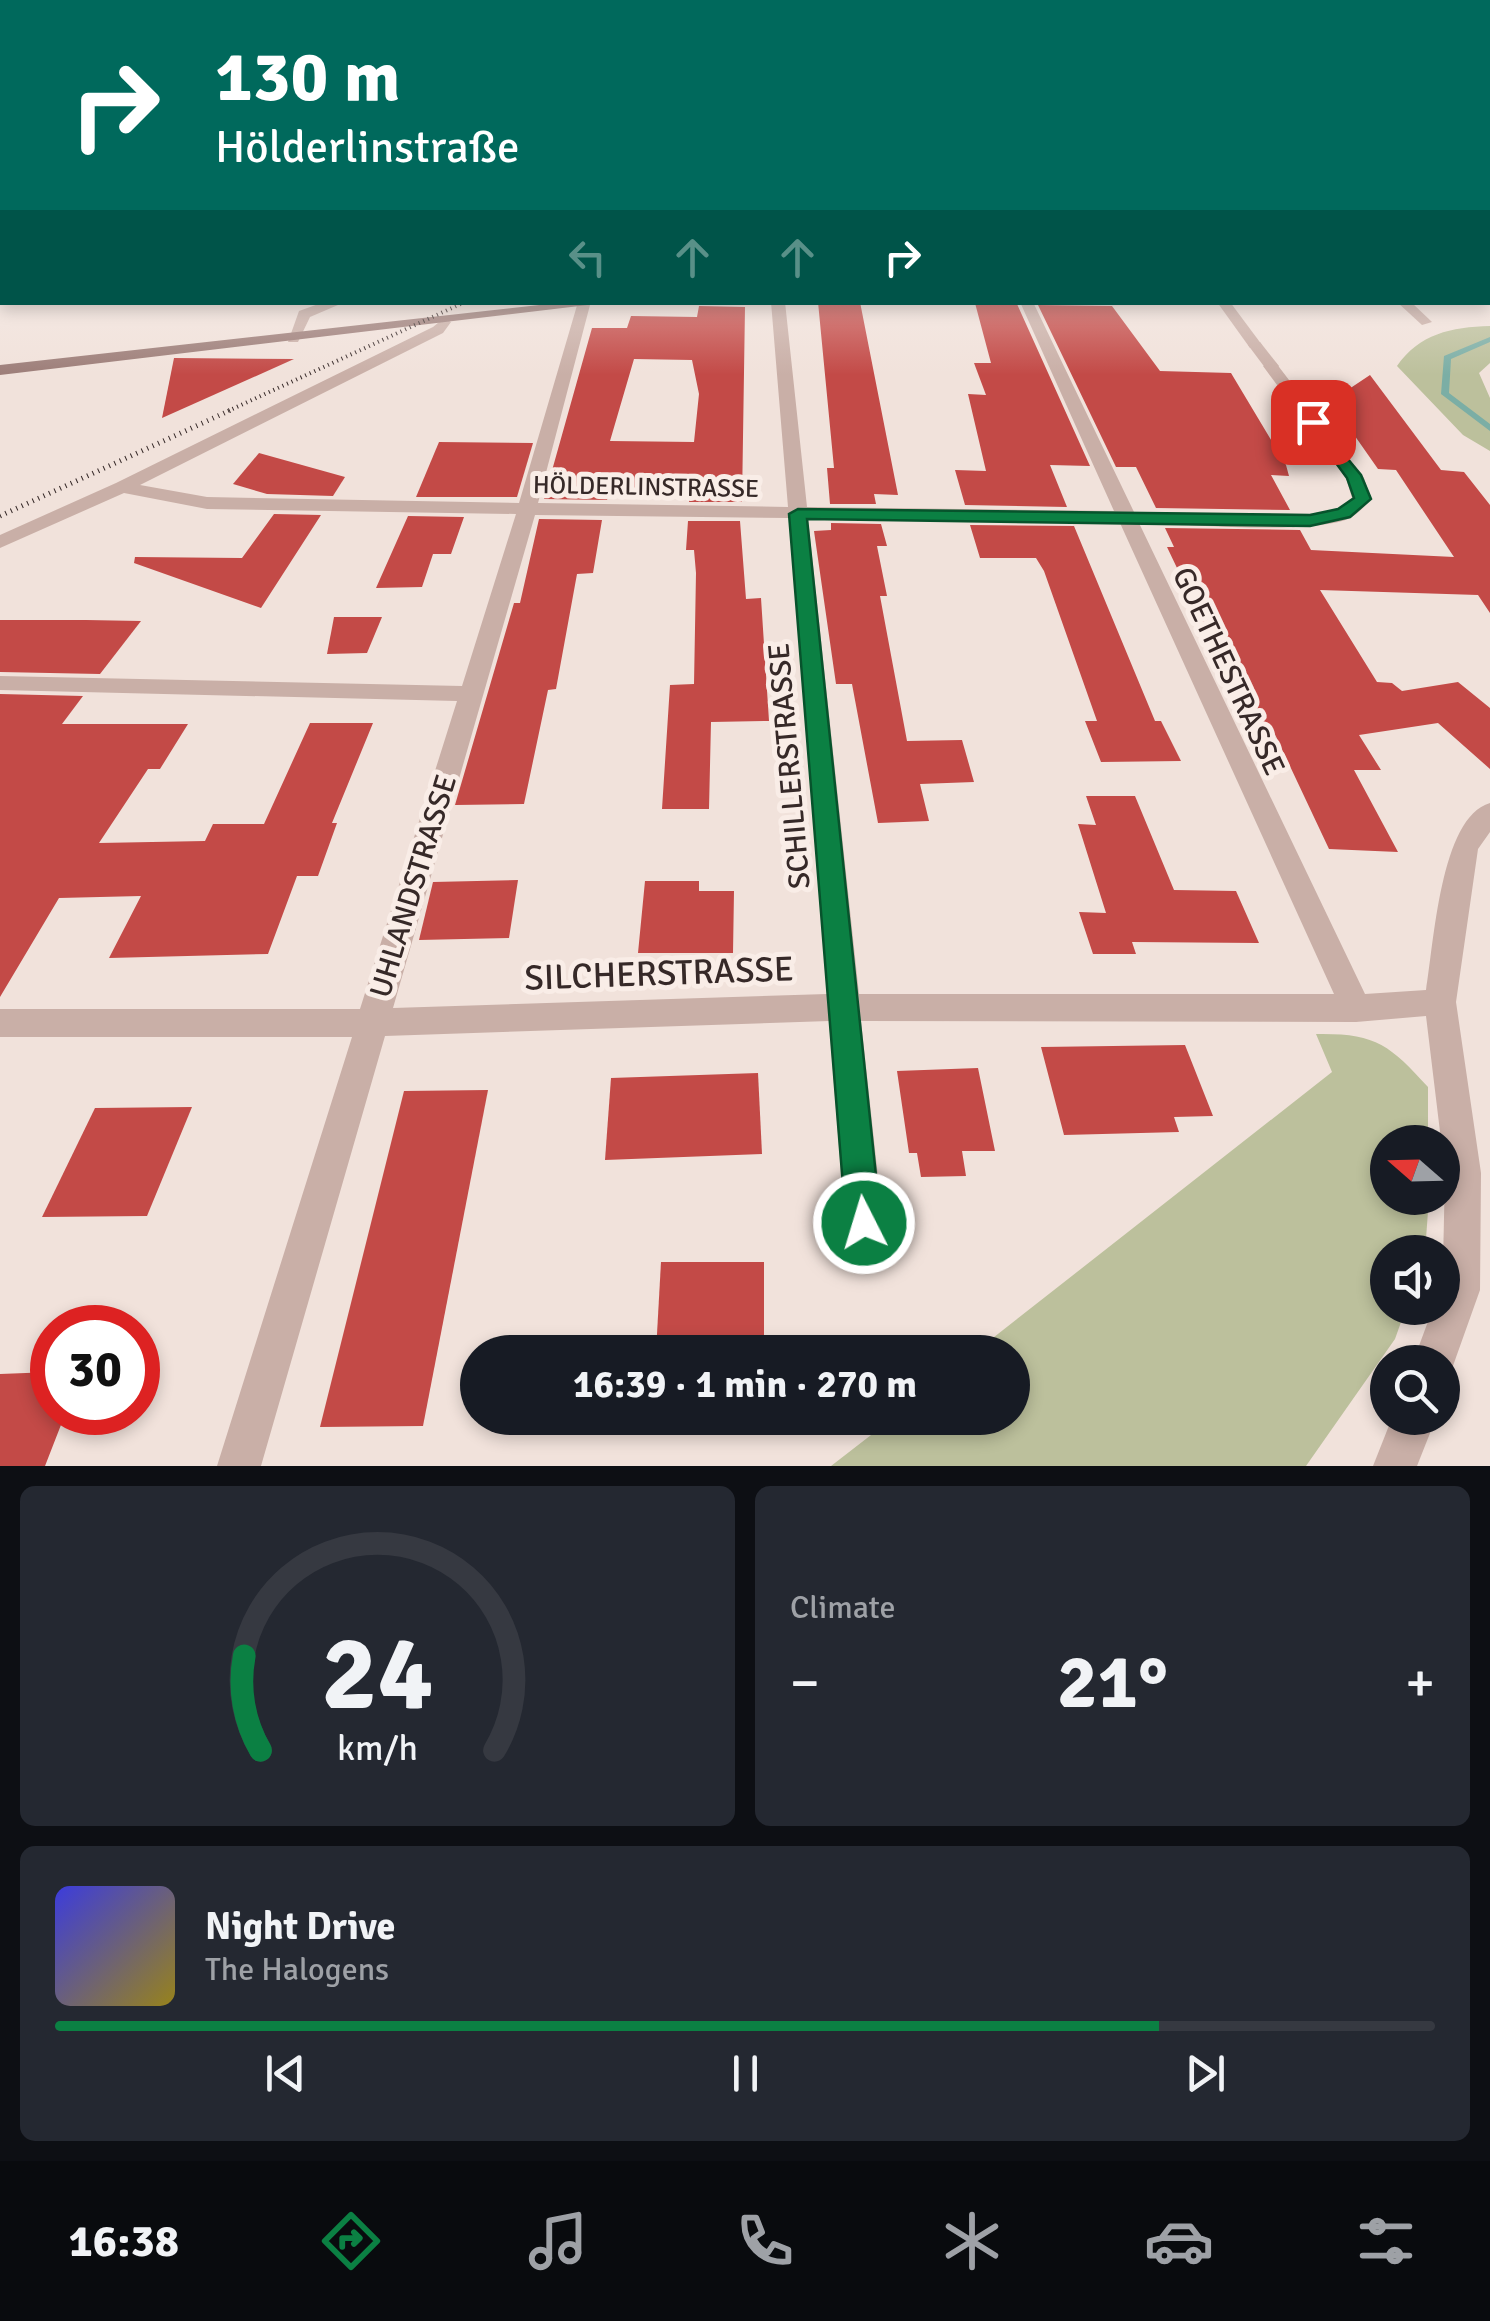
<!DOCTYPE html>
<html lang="en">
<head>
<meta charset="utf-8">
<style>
	:root { --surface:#171b24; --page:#242831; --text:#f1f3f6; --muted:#9ea1a6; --line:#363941; --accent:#0b8043 }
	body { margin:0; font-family:Signika,sans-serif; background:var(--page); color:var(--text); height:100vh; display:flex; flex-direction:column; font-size:38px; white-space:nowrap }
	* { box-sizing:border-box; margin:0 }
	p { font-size:32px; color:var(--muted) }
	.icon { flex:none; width:55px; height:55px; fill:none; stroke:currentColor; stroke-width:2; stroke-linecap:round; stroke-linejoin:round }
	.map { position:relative; height:1466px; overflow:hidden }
	.sheet { display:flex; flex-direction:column; gap:20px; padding:20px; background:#0d0f14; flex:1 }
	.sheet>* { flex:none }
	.guide { position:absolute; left:0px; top:0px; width:1490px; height:305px; box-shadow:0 5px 15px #0003; background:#00695c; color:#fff; overflow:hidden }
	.needle { width:65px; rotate:290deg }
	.fabs { position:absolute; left:1370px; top:1125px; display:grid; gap:20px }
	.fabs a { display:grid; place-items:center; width:90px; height:90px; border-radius:50%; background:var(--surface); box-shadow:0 5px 15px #0003; font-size:50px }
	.speed { position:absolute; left:30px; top:1305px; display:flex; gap:20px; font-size:50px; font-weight:700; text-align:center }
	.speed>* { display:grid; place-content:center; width:130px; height:130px; border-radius:50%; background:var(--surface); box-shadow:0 5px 15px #0003; line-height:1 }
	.speed .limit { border:15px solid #d22; background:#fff; color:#111 }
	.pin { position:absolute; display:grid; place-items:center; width:85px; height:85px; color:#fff; margin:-42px; border-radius:20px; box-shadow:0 5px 15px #0006 }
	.me { position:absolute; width:110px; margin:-55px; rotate:355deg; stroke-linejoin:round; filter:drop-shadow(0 0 8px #0008) }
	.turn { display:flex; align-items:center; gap:35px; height:210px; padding:0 50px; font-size:45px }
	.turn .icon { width:130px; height:130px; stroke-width:2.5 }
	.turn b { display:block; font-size:70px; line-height:85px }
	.lanes { display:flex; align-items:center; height:95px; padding:0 50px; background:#0003; justify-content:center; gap:50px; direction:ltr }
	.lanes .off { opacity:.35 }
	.big { font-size:75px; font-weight:800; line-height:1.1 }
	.sheet .card { flex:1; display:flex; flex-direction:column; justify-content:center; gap:15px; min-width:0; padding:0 35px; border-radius:15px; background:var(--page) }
	.sheet .dial { align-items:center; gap:0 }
	.dial svg { height:260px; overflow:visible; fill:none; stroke:var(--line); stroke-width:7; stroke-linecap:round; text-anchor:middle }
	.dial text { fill:var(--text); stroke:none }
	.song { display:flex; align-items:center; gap:30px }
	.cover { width:120px; height:120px; border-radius:15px; background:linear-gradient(135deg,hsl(240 70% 55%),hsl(50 70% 35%)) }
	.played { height:10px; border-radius:5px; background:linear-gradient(90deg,var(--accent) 80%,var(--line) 80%) }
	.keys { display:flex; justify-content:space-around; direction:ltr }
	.heat { display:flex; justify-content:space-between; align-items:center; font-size:55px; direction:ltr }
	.sheet .tiles { flex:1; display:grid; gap:20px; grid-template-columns:1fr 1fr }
	.card:last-child { grid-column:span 2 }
	.trip { position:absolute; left:460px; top:1335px; width:570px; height:100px; border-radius:50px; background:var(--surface); box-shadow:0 5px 15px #0003; font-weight:800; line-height:100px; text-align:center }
	.tabs { display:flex; height:160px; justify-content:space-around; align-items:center; background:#090b0e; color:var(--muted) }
	.tabs .icon { width:70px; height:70px }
	.tabs .active { color:var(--accent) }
	.tabs b { font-size:45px; color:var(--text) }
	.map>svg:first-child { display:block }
	.green { fill:#bcc09c }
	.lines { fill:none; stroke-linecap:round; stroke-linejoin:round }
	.stream { fill:#7baea5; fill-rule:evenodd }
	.building { fill:#c34a47; fill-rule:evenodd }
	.service { fill:#c9afa7; fill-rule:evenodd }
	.pedestrian { fill:#c9afa7; fill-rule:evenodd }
	.minor { fill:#c9afa7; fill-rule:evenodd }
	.tertiary { fill:#c9afa7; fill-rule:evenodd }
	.secondary { fill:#9d7e79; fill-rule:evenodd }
	.rail-far1 { stroke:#362928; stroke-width:4; stroke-dasharray:1 4; stroke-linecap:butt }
	.rail { stroke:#362928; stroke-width:5; stroke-dasharray:1 5; stroke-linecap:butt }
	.route { fill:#0b8043; stroke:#07532c; stroke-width:2.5 }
	.labels { text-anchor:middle; stroke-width:10; stroke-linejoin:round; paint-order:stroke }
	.far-street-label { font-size:25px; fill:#362928; stroke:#f9ede7 }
	.street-label { font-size:30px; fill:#362928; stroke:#f9ede7 }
	.near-street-label { font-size:35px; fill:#362928; stroke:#f9ede7 }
</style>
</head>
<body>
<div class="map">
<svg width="1490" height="1466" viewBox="0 0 1490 1466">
	<rect width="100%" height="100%" fill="#f1e2db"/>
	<!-- green -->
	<g class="green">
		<path d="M1490,326v37l-11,10 11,25v53l-27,-16 -66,-69c22,-32 54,-39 93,-40z"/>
		<path d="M1316,1034c59,-1 73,10 112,53v55h-40v56h41l-4,54h-37v56h18l-11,31 -89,127h-475l62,-48h119v-66h-37l357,-280z"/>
	</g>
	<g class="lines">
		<!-- stream -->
		<polygon class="stream" points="1490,337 1490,342 1451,359 1449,393 1490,424 1490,431 1441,394 1444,356"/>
	</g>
	<!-- building -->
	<g class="building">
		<polygon points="818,302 860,302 898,495 874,494 876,504 830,504 827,468 834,468"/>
		<polygon points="975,303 1017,304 1090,466 1050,465 1067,507 965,505 955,470 986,471 968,394 986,395 974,363 991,363"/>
		<polygon points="1038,305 1112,306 1160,371 1231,373 1286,465 1289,476 1271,475 1290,510 1156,508 1136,467 1116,467"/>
		<path d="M699,306l46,1 -3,195h-53l1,-8 -81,-1 -2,7 -63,-1 48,-171h35l4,-12 66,1zM634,359l58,1 7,34 -5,48 -84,-1z"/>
		<polygon points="174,358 294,359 162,418"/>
		<polygon points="1370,375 1441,470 1464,472 1490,505 1490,613 1478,595 1320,590 1377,682 1392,683 1402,691 1458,682 1490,708 1490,769 1438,723 1359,735 1381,770 1354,770 1398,852 1329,849 1272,728 1257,728 1218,654 1167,547 1174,547 1165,528 1300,530 1311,550 1454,557 1396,470 1378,469 1322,389 1349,389"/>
		<polygon points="439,442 533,443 517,497 416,497"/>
		<polygon points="259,453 345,477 333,496 267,494 233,484"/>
		<polygon points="274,514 321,515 261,608 134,563 135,557 242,558"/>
		<polygon points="408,516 464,517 451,554 433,554 422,587 376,588"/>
		<polygon points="539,519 602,520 593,573 577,574 556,689 548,690 524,804 455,805 514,603 520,603"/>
		<polygon points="688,521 740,521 746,599 761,598 769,721 711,722 709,809 662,809 670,685 694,684 696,573 694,550 686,550"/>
		<polygon points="831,523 881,524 887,546 877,546 887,596 880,596 907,741 962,740 974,782 920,784 929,821 878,823 852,684 836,684 814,531 831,530"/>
		<polygon points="970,525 1074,526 1155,721 1161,721 1181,761 1101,762 1085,721 1097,721 1044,571 1036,558 980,558"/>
		<polygon points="334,617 382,617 367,653 327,654"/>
		<polygon points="0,620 86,620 141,621 100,674 0,672"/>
		<polygon points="0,694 83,696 62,724 188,724 160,769 148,769 99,843 205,841 213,824 264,824 310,723 373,723 332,823 337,823 318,876 297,876 268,954 109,958 141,896 59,898 0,997"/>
		<polygon points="1086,796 1135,796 1174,890 1236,891 1259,943 1132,942 1136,954 1093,954 1079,912 1106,913 1078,824 1096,825"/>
		<polygon points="518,880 509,938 419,940 433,882"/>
		<polygon points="645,881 699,881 699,891 734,891 733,953 638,953"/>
		<polygon points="1185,1045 1213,1116 1174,1117 1179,1132 1064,1135 1041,1047"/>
		<polygon points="978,1068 995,1151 962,1151 966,1176 921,1177 917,1153 909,1153 897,1071"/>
		<polygon points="758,1073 762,1154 605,1160 611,1078"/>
		<polygon points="488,1090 423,1426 320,1427 404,1091"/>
		<polygon points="192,1107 147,1216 42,1217 95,1108"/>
		<polygon points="661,1262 764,1262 764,1352 656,1352"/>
		<polygon points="52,1372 52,1412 66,1412 45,1466 0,1466 0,1374"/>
	</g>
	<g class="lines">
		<!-- service -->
		<polygon class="service" points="1397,302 1411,302 1432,322 1422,325"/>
		<!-- pedestrian -->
		<polygon class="pedestrian" points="1250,342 1260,342 1279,366 1276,369 1266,369 1248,345"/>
		<!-- minor -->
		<g class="minor">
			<rect x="1488" y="194" width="2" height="7"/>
			<polygon points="324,302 345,302 310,317 298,342 288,342 299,311"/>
			<path d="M578,302l12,3 -52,198 250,4 -17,-205h14l22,205 307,4 -94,-209h13l101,210 176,2 28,-5 14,-11 -6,-20 -83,-112 13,-3 88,115 7,21c-6,7 -14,16 -23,20 -42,16 -159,5 -209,4l226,471 61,-4c8,-45 14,-173 64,-187v29l-12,17 -22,153 25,171 -1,117 -31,87 -7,2v-17h-29l20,-54h9l3,-135 -19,-157 -70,6 -495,-1 22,202 -5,13 -14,6 -14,-6 -5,-13 -16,-202 -444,15 -124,430h-44l135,-429h-352v-28h360l97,-308 -457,-11v-14l462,10 54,-172 -309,-5 -83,-16 -124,55v-13l116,-52 317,-156 11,-9 7,4 -8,11 -303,152 67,12 312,6zM535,515l254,3 38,476 -434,14zM808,519l312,4 214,471h-475z"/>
			<polygon points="1217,302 1230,302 1262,345 1260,348 1250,348"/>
			<polygon points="1392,1418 1436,1418 1417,1466 1373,1466"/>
		</g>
		<!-- tertiary -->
		<polygon class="tertiary" points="1488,282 1490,283 1490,291 1488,290"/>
		<!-- secondary -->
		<polygon class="secondary" points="566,302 613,302 0,375 0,365"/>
		<!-- rail-far1 -->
		<polyline class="rail-far1" points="228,411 465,302"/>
		<!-- rail -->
		<polyline class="rail" points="0,516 233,409"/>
	</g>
	<!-- sky -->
	<linearGradient id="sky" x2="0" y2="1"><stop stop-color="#7cb2cd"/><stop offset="0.45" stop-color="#f9f2ef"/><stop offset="1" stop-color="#f9f2ef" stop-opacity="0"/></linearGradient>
	<rect width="1490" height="375" fill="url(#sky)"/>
	<!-- route -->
	<polygon class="route" points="1313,417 1361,475 1371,499 1350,517 1310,526 807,519 881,1223 876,1235 864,1240 851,1235 846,1223 789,514 798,509 1310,515 1338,509 1354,498 1347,478 1306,422"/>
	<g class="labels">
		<!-- far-street labels -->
		<g class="far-street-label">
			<text transform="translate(646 486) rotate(1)" y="9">HÖLDERLINSTRASSE</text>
		</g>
		<!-- street labels -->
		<g class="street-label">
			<text transform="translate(1229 671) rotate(65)" y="10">GOETHESTRASSE</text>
			<text transform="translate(789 766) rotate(-95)" y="10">SCHILLERSTRASSE</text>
			<text transform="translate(413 886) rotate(-73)" y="10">UHLANDSTRASSE</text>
		</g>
		<!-- near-street labels -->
		<g class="near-street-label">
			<text transform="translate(659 973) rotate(-2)" y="12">SILCHERSTRASSE</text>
		</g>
	</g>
</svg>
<div class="fabs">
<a><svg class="needle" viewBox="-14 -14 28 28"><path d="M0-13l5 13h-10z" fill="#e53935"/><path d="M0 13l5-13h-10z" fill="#9ea1a6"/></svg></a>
<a><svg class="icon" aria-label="sound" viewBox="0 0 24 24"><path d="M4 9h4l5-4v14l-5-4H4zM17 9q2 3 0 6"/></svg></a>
<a><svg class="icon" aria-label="search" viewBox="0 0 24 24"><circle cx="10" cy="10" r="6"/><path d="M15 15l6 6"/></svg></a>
</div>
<div class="speed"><div class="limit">30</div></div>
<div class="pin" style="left:1313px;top:422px;background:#d93025"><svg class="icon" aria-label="arrive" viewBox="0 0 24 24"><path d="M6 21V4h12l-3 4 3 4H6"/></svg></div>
<svg class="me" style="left:864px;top:1223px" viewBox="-20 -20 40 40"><circle r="17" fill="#0b8043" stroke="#fff" stroke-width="3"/><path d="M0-11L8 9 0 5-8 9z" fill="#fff"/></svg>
<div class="trip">16:39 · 1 min · 270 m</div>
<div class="guide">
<div class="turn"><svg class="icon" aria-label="right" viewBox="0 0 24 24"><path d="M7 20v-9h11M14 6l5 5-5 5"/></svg><div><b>130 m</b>Hölderlinstraße</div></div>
<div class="lanes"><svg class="icon off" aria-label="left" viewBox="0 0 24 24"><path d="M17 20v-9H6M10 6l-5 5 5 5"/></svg><svg class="icon off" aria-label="ahead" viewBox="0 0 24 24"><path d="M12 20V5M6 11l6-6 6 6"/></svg><svg class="icon off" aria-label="ahead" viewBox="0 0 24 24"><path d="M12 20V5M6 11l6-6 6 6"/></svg><svg class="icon" aria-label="right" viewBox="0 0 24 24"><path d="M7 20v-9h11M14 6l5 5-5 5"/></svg></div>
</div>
</div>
<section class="sheet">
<div class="tiles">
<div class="card dial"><svg viewBox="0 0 100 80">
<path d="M14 69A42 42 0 1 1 86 69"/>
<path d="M14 69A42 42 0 0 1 9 40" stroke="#0b8043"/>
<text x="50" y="56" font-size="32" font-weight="700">24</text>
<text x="50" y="72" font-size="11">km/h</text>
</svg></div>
<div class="card"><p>Climate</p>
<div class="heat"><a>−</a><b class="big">21°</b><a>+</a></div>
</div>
<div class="card">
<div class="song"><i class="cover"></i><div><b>Night Drive</b><p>The Halogens</p></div></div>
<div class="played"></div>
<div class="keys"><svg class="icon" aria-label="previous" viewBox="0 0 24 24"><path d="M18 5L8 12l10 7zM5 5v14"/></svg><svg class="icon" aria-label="pause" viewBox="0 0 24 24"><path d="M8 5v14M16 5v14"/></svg><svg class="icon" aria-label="next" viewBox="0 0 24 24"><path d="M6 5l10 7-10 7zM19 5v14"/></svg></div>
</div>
</div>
</section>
<nav class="tabs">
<b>16:38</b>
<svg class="icon active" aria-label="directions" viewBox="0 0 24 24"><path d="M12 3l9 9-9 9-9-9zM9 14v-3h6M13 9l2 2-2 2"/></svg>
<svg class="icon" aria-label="music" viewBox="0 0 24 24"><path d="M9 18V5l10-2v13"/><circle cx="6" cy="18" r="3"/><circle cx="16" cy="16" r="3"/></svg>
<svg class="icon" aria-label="phone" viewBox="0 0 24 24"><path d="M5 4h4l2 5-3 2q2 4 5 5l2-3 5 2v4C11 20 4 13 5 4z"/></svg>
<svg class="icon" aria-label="climate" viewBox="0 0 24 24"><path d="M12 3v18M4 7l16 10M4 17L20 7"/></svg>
<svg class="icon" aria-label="car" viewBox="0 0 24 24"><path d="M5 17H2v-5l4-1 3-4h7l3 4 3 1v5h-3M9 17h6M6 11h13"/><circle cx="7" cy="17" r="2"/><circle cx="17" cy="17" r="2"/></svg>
<svg class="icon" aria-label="filters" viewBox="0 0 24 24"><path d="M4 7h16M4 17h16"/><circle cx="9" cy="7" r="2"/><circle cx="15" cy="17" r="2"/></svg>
</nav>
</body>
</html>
